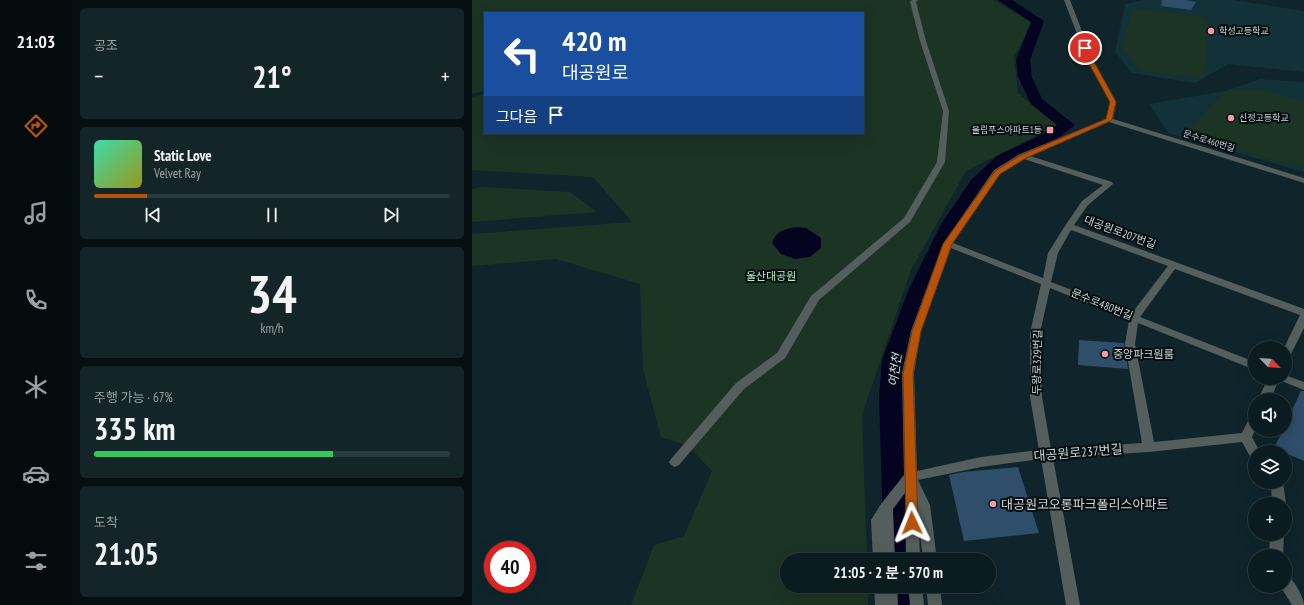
<!DOCTYPE html>
<html lang="ko">
<head>
<meta charset="utf-8">
<style>
	:root { --surface:#0b1c20; --page:#142529; --text:#f1f3f6; --muted:#9aa1a5; --line:#2b3a3e; --accent:#b45309 }
	body { margin:0; font-family:"PT Sans Narrow","Noto Sans KR",sans-serif; background:var(--page); color:var(--text); height:100vh; display:flex; flex-direction:column; font-size:15px; white-space:nowrap }
	* { box-sizing:border-box; margin:0 }
	p { font-size:13px; color:var(--muted) }
	.icon { flex:none; width:22px; height:22px; fill:none; stroke:currentColor; stroke-width:2; stroke-linecap:round; stroke-linejoin:round }
	.map { position:relative; flex:1; overflow:hidden }
	.drawer { display:flex; flex-direction:column; gap:8px; padding:8px; background:#060f12; width:400px }
	.drawer>* { flex:none }
	.banner { position:absolute; left:12px; top:12px; width:380px; height:122px; border-radius:0px; box-shadow:0 4px 16px #0002,0 0 0 1px var(--line); background:#1a4fa0; color:#fff; overflow:hidden }
	.needle { width:26px; rotate:115deg }
	.controls { position:absolute; left:776px; top:341px; display:grid; gap:8px }
	.controls a { display:grid; place-items:center; width:44px; height:44px; border-radius:50%; background:var(--surface); box-shadow:0 4px 16px #0002,0 0 0 1px var(--line); font-size:20px }
	.speed { position:absolute; left:12px; top:541px; display:flex; gap:8px; font-size:20px; font-weight:700; text-align:center }
	.speed>* { display:grid; place-content:center; width:52px; height:52px; border-radius:50%; background:var(--surface); box-shadow:0 4px 16px #0002,0 0 0 1px var(--line); line-height:1 }
	.speed .limit { border:6px solid #d22; background:#fff; color:#111 }
	.pin { position:absolute; display:grid; place-items:center; width:34px; height:34px; color:#fff; margin:-17px; border:2px solid #fff; border-radius:50%; box-shadow:0 1px 4px #0007 }
	.me { position:absolute; width:44px; margin:-22px; rotate:358deg; stroke-linejoin:round; filter:drop-shadow(0 0 3px #0008) }
	.turn { display:flex; align-items:center; gap:14px; height:84px; padding:0 12px; font-size:18px }
	.turn .icon { width:52px; height:52px; stroke-width:2.5 }
	.turn b { display:block; font-size:28px; line-height:34px }
	.then { display:flex; align-items:center; height:38px; padding:0 12px; background:#0003; gap:8px; font-size:15px }
	.big { font-size:30px; font-weight:600; line-height:1.1 }
	.drawer .widget { flex:1; display:flex; flex-direction:column; justify-content:center; gap:6px; min-width:0; padding:0 14px; border-radius:6px; background:var(--page) }
	.drawer .dial { align-items:center; gap:0 }
	.dial b { font-size:52px; line-height:1 }
	.song { display:flex; align-items:center; gap:12px }
	.cover { width:48px; height:48px; border-radius:6px; background:linear-gradient(135deg,hsl(160 70% 55%),hsl(60 70% 35%)) }
	.played { height:4px; border-radius:2px; background:linear-gradient(90deg,var(--accent) 15%,var(--line) 15%) }
	.keys { display:flex; justify-content:space-around; direction:ltr }
	.heat { display:flex; justify-content:space-between; align-items:center; font-size:22px; direction:ltr }
	.charge { height:6px; border-radius:3px; background:linear-gradient(90deg,#34c759 67%,var(--line) 0) }
	.trip { position:absolute; left:308px; top:553px; width:216px; height:40px; border-radius:20px; background:var(--surface); box-shadow:0 4px 16px #0002,0 0 0 1px var(--line); font-weight:600; line-height:40px; text-align:center }
	main { display:flex; flex:1; min-height:0 }
	.menu { display:flex; flex-direction:column; width:72px; justify-content:space-around; align-items:center; background:#040b0d; color:var(--muted) }
	.menu .icon { width:28px; height:28px }
	.menu .selected { color:var(--accent) }
	.menu b { font-size:18px; color:var(--text) }
	.map>svg:first-child { display:block }
	.built { fill:#123139 }
	.green { fill:#1b3424 }
	.water { fill:#050420 }
	.lines { fill:none; stroke-linecap:round; stroke-linejoin:round }
	.river { fill:#050420; fill-rule:evenodd }
	.building { fill:#2f4e6a }
	.minor { fill:#545f5d; fill-rule:evenodd }
	.route { fill:#b45309; stroke:#753606 }
	.poi-dot { fill:#f49aa6; stroke:#050d0f; stroke-width:1.5 }
	.labels { text-anchor:middle; stroke-width:4; stroke-linejoin:round; paint-order:stroke }
	.far-poi-label { font-size:9px; fill:#cad7db; stroke:#050d0f; text-anchor:start }
	.far-street-label { font-size:9px; fill:#cad7db; stroke:#050d0f }
	.street-label { font-size:11px; fill:#cad7db; stroke:#050d0f }
	.park-label { font-size:11px; fill:#b0f1c5; stroke:#050d0f }
	.poi-label { font-size:11px; fill:#cad7db; stroke:#050d0f; text-anchor:start }
	.water-label { font-size:12px; font-style:italic; fill:#d7dbf5; stroke:#050d0f }
	.near-street-label { font-size:13px; fill:#cad7db; stroke:#050d0f }
	.near-poi-label { font-size:13px; fill:#cad7db; stroke:#050d0f; text-anchor:start }
</style>
</head>
<body>
<main>
<nav class="menu">
<b>21:03</b>
<svg class="icon selected" aria-label="directions" viewBox="0 0 24 24"><path d="M12 3l9 9-9 9-9-9zM9 14v-3h6M13 9l2 2-2 2"/></svg>
<svg class="icon" aria-label="music" viewBox="0 0 24 24"><path d="M9 18V5l10-2v13"/><circle cx="6" cy="18" r="3"/><circle cx="16" cy="16" r="3"/></svg>
<svg class="icon" aria-label="phone" viewBox="0 0 24 24"><path d="M5 4h4l2 5-3 2q2 4 5 5l2-3 5 2v4C11 20 4 13 5 4z"/></svg>
<svg class="icon" aria-label="climate" viewBox="0 0 24 24"><path d="M12 3v18M4 7l16 10M4 17L20 7"/></svg>
<svg class="icon" aria-label="car" viewBox="0 0 24 24"><path d="M5 17H2v-5l4-1 3-4h7l3 4 3 1v5h-3M9 17h6M6 11h13"/><circle cx="7" cy="17" r="2"/><circle cx="17" cy="17" r="2"/></svg>
<svg class="icon" aria-label="filters" viewBox="0 0 24 24"><path d="M4 7h16M4 17h16"/><circle cx="9" cy="7" r="2"/><circle cx="15" cy="17" r="2"/></svg>
</nav>
<section class="drawer">
<div class="widget"><p>공조</p>
<div class="heat"><a>−</a><b class="big">21°</b><a>+</a></div>
</div>
<div class="widget">
<div class="song"><i class="cover"></i><div><b>Static Love</b><p>Velvet Ray</p></div></div>
<div class="played"></div>
<div class="keys"><svg class="icon" aria-label="previous" viewBox="0 0 24 24"><path d="M18 5L8 12l10 7zM5 5v14"/></svg><svg class="icon" aria-label="pause" viewBox="0 0 24 24"><path d="M8 5v14M16 5v14"/></svg><svg class="icon" aria-label="next" viewBox="0 0 24 24"><path d="M6 5l10 7-10 7zM19 5v14"/></svg></div>
</div>
<div class="widget dial"><b>34</b><p>km/h</p></div>
<div class="widget"><p>주행 가능 · 67%</p><b class="big">335 km</b><div class="charge"></div></div>
<div class="widget"><p>도착</p><b class="big">21:05</b></div>
</section>
<div class="map">
<svg width="832" height="605" viewBox="0 0 832 605">
	<rect width="100%" height="100%" fill="#0f252b"/>
	<!-- built -->
	<g class="built">
		<polygon points="671,0 762,0 832,11 832,72 756,64 723,83 660,73 643,52 653,4"/>
		<polygon points="788,79 832,82 832,172 696,133 677,104 753,91"/>
	</g>
	<!-- green -->
	<g class="green">
		<polygon points="0,0 521,0 560,23 542,57 546,93 585,125 494,171 439,270 390,415 395,560 315,560 315,586 396,586 396,605 159,605 182,545 212,536 240,471 215,445 189,437 171,370 168,284 84,259 0,266 0,234 160,222 121,177 0,170 0,97 13,94 13,133 391,133 391,13 13,13 13,90 0,94"/>
		<polygon points="660,8 736,17 732,78 667,71 650,48"/>
		<polygon points="787,89 832,101 832,166 818,162 816,165 713,134 753,91"/>
		<polygon points="10,187 98,192 125,212 0,222 0,189"/>
	</g>
	<!-- water -->
	<path class="water" d="M324,227l10,1 15,10v10l-11,9 -15,2 -14,-5 -9,-11c4,-12 12,-14 24,-16z"/>
	<g class="lines">
		<!-- river -->
		<g class="river">
			<polygon points="526,0 540,0 572,21 558,60 560,77 570,99 603,125 585,139 537,164 513,186 489,224 458,291 434,360 433,397 442,560 412,560 407,397 410,360 436,291 469,224 500,179 525,156 573,133 585,125 559,104 546,77 544,60 559,22"/>
			<polygon points="412,586 444,586 445,605 413,605"/>
		</g>
	</g>
	<!-- building -->
	<g class="building">
		<polygon points="690,0 713,0 724,2 719,10 689,6"/>
		<polygon points="607,340 652,343 656,369 606,365"/>
		<polygon points="829,391 832,391 832,461 802,448 811,430 813,430 813,425"/>
		<polygon points="546,467 567,533 492,541 477,475 491,472"/>
	</g>
	<g class="lines">
		<!-- minor -->
		<g class="minor">
			<polygon points="440,0 446,0 444,2 454,41 477,111 473,162 438,222 347,300 313,358 272,389 207,465 203,467 199,465 197,462 199,459 264,383 305,353 339,296 432,218 465,162 471,111 448,41 438,2"/>
			<path d="M592,0h6l23,60 23,42 -3,17 191,59v5l-195,-61 -79,34 82,26 1,2 -25,21 -14,20 230,84v19l-14,28 -1,3 -4,1v-12h-1l16,-33 -125,-46 -35,48 115,45v8l-117,-47 -3,21 19,98 88,-9 9,-18 4,-1v16l-3,7 8,15h-5v8l-4,-2 -9,-16 -93,10 -96,6 27,147h-14l-25,-146 -60,8 -63,13 12,25 7,55h-14l-4,-35 1,35h-14l-1,-67 -12,16 2,51h-22l-2,-40 10,-16 23,-29 -2,-102 9,-42 32,-87 51,-74 26,-16 86,-35 4,-17 -23,-42zM552,159l79,26 -21,16 -17,25 -17,27 -5,25 -90,-35 47,-69zM599,230l97,36 -36,47 -81,-31 7,-29zM479,248l90,36 -11,49v64l9,53 -58,7 -64,14 -3,-98 7,-42zM578,288l79,32 -4,24 17,99 -91,6 -9,-52 -2,-64z"/>
			<polygon points="813,375 832,382 832,390 807,380 798,400 786,400 796,378 813,378"/>
			<polygon points="799,482 811,482 814,504 813,505 800,504"/>
			<polygon points="798,534 812,534 811,556 797,556"/>
			<path d="M813,574c7,2 19,23 19,31h-12l-12,-19h5z"/>
			<polygon points="402,586 425,586 426,605 403,605"/>
			<polygon points="436,586 450,586 452,605 438,605"/>
			<polygon points="454,586 468,586 470,605 456,605"/>
		</g>
	</g>
	<!-- route -->
	<polygon class="route" points="613,47 616,48 621,60 644,102 640,120 554,158 528,174 480,244 449,331 441,373 446,523 444,527 440,528 436,527 434,523 431,373 440,331 471,244 523,171 549,155 634,119 638,102 615,60 610,48"/>
	<!-- markers -->
	<g class="poi-dot">
		<circle cx="739" cy="31" r="4"/>
		<circle cx="759" cy="118" r="4"/>
		<rect x="574" y="126" width="8" height="8" rx="2"/>
		<circle cx="633" cy="354" r="4"/>
		<circle cx="521" cy="504" r="4"/>
	</g>
	<g class="labels">
		<!-- far-poi labels -->
		<g class="far-poi-label">
			<text x="747" y="34">학성고등학교</text>
			<text x="767" y="121">신정고등학교</text>
			<text x="570" y="133" text-anchor="end">올림푸스아파트1동</text>
		</g>
		<!-- far-street labels -->
		<g class="far-street-label">
			<text transform="translate(737 141) rotate(17)" y="3">문수로460번길</text>
		</g>
		<!-- street labels -->
		<g class="street-label">
			<text transform="translate(648 232) rotate(20)" y="4">대공원로207번길</text>
			<text transform="translate(630 304) rotate(22)" y="4">문수로480번길</text>
			<text transform="translate(565 362) rotate(-89)" y="4">두왕로329번길</text>
		</g>
		<!-- park labels -->
		<g class="park-label">
			<text x="299" y="280">울산대공원</text>
		</g>
		<!-- poi labels -->
		<g class="poi-label">
			<text x="641" y="358">중앙파크원룸</text>
		</g>
		<!-- water labels -->
		<g class="water-label">
			<text transform="translate(423 370) rotate(-82)" y="4">여천천</text>
		</g>
		<!-- near-street labels -->
		<g class="near-street-label">
			<text transform="translate(606 452) rotate(-5)" y="5">대공원로237번길</text>
		</g>
		<!-- near-poi labels -->
		<g class="near-poi-label">
			<text x="529" y="509">대공원코오롱파크폴리스아파트</text>
		</g>
	</g>
</svg>
<div class="controls">
<a><svg class="needle" viewBox="-14 -14 28 28"><path d="M0-13l5 13h-10z" fill="#e53935"/><path d="M0 13l5-13h-10z" fill="#9aa1a5"/></svg></a>
<a><svg class="icon" aria-label="sound" viewBox="0 0 24 24"><path d="M4 9h4l5-4v14l-5-4H4zM17 9q2 3 0 6"/></svg></a>
<a><svg class="icon" aria-label="layers" viewBox="0 0 24 24"><path d="M12 4l9 5-9 5-9-5zM3 14l9 5 9-5"/></svg></a>
<a>+</a>
<a>−</a>
</div>
<div class="speed"><div class="limit">40</div></div>
<div class="pin" style="left:613px;top:48px;background:#d93025"><svg class="icon" aria-label="arrive" viewBox="0 0 24 24"><path d="M6 21V4h12l-3 4 3 4H6"/></svg></div>
<svg class="me" style="left:440px;top:523px" viewBox="-20 -20 40 40"><path d="M0-17L14 15 0 8-14 15z" fill="#b45309" stroke="#fff" stroke-width="4"/></svg>
<div class="trip">21:05 · 2 분 · 570 m</div>
<div class="banner">
<div class="turn"><svg class="icon" aria-label="left" viewBox="0 0 24 24"><path d="M17 20v-9H6M10 6l-5 5 5 5"/></svg><div><b>420 m</b>대공원로</div></div>
<div class="then">그다음<svg class="icon" aria-label="arrive" viewBox="0 0 24 24"><path d="M6 21V4h12l-3 4 3 4H6"/></svg></div>
</div>
</div>
</main>
</body>
</html>
